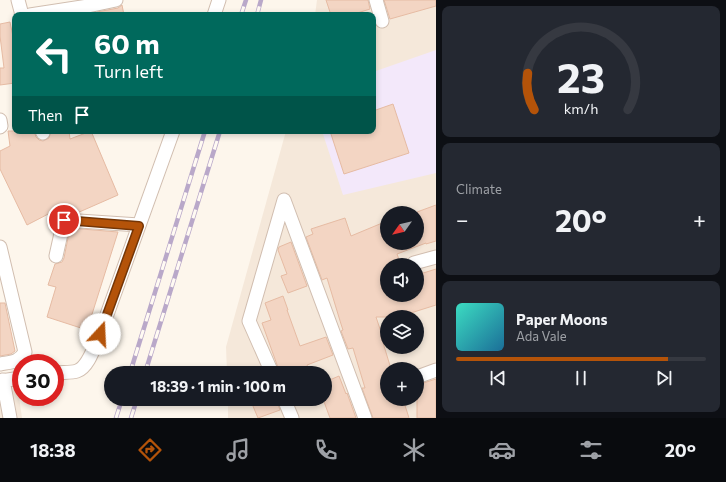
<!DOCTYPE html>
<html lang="en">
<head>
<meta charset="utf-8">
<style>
	:root { --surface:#171b24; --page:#242831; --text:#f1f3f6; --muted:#9ea1a6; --line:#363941; --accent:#b45309 }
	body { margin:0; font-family:Commissioner,sans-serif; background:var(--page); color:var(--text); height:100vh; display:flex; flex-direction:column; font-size:15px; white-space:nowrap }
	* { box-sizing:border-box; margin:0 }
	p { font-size:13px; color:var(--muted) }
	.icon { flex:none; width:22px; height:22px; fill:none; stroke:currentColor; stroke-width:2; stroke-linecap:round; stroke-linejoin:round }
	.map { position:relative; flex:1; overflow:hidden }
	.drawer { display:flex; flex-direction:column; gap:6px; padding:6px; background:#0d0f14; width:290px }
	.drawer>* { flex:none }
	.guide { position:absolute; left:12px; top:12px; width:364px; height:122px; border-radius:8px; box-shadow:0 2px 6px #0003; background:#00695c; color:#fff; overflow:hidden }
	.needle { width:26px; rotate:236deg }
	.controls { position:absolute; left:380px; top:206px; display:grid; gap:8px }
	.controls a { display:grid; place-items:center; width:44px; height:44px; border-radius:50%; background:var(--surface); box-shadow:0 2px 6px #0003; font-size:20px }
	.speed { position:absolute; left:12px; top:354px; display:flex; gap:8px; font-size:20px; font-weight:700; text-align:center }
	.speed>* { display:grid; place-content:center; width:52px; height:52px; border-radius:50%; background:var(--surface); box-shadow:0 2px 6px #0003; line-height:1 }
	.speed .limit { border:6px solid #d22; background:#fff; color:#111 }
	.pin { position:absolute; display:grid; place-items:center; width:34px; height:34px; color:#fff; margin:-17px; border:2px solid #fff; border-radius:50%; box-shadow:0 1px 4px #0007 }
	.me { position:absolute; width:44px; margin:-22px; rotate:20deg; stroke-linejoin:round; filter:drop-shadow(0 0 3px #0008) }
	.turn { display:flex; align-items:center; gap:14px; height:84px; padding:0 16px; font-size:18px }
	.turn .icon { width:52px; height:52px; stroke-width:2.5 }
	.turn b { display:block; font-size:28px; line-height:34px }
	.then { display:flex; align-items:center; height:38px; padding:0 16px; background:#0003; gap:8px; font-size:15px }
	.big { font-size:30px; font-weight:700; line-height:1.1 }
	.drawer .tile { flex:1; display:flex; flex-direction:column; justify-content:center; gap:6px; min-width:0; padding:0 14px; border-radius:8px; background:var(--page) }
	.drawer .dial { align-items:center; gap:0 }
	.dial svg { height:104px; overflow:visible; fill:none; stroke:var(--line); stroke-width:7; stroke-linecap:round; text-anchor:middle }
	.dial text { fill:var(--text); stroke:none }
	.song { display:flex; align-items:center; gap:12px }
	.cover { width:48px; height:48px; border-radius:6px; background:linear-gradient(135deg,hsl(170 70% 55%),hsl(200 70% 35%)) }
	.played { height:4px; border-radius:2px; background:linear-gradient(90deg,var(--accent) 85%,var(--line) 85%) }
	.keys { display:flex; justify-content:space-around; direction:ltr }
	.heat { display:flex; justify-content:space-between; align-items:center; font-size:22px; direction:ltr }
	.trip { position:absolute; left:104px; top:366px; width:228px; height:40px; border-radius:20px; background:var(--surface); box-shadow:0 2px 6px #0003; font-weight:700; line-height:40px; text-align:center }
	.tab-bar { display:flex; height:64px; justify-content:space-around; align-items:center; background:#090b0e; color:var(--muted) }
	.tab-bar .icon { width:28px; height:28px }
	.tab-bar .active { color:var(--accent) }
	.tab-bar b { font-size:18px; color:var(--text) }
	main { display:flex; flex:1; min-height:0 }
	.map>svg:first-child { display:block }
	.residential { fill:#f5e8da; fill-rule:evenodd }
	.education { fill:#f3e8fa }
	.building { fill:#f3d5c3; stroke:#e6bba3 }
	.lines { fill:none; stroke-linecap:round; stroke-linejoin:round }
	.street-casing { stroke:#d1beb0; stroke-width:15 }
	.street { stroke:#fff; stroke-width:13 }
	.rail-casing { stroke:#b9a8c9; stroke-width:4.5 }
	.rail { stroke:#fffaf3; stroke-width:3; stroke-dasharray:9; stroke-linecap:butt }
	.route-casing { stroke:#753606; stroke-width:10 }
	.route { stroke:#b45309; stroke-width:7 }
</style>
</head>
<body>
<main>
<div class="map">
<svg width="436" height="418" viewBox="0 0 436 418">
	<rect width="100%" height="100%" fill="#fdf6ec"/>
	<!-- residential -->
	<g class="residential">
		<path d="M317,0h119v418h-208v-19h97v-26h-98l-1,-26 60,-216h87v-116h-58zM387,213h30v30h-30zM387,265h30v30h-30zM387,317h30v30h-30zM387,369h30v30h-30z"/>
		<polygon points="18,390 22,418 0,418 0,392"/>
	</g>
	<!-- education -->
	<polygon class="education" points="436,50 436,173 343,195 322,131 373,131 373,72"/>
	<!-- building -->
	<g class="building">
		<polygon points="326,0 368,0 370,9 351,15 331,15"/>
		<polygon points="384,0 436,0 436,6 390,19"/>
		<polygon points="122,5 124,15 98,15 97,12 118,8"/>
		<polygon points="10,22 15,46 15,83 0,85 0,68 4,68 0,36 0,24"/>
		<polygon points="393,104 409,153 344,174 330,131 373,131 373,111"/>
		<polygon points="8,131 34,131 36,137 39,140 43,141 49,138 51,131 69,131 70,139 91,131 118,195 77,213 71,212 71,211 61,213 58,215 56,210 27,225 0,169 0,151 10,146"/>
		<polygon points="436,205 436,241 426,244 426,243 397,254 401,265 387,265 387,295 417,295 417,275 436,269 436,305 398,317 376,317 382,335 381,336 391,369 387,369 387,399 403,399 409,418 373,418 362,388 365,388 353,348 348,349 341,331 343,330 341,324 327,278 322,280 306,237 313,234 311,229 345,218 351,236 387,221 387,243 417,243 417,212"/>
		<polygon points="70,228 118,232 87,330 47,317 56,287 48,285 55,264 62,262 64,258"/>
		<polygon points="291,242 307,286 288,293 281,276 287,274 278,250 279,247"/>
		<polygon points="283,296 288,310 287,310 300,346 326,337 333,355 307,365 310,373 280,373 262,323 271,320 265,303"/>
		<polygon points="0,303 5,303 15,351 11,354 0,356"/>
		<polygon points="339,376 346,394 347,393 356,418 330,418 323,399 325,399 325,382"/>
		<polygon points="436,379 436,418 417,418 417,385"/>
		<polygon points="250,399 276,399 280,410 258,418"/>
	</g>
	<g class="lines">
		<!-- street casing -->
		<g class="street-casing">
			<g id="street">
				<polyline points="18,0 22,15"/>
				<polyline points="376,0 382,21"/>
				<polyline points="30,15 88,6 116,0"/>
				<polyline points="214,15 219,0"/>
				<polyline points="0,120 1,126 0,127"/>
				<polyline points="42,131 43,133"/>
				<path d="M0,247l25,105c-7,11 -14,10 -25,12"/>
				<polyline points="56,256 64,220 139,225"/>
				<polyline points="414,263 436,257"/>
				<path d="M55,373c7,-1 16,0 22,-2 12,-4 18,-27 23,-37l73,-203"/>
				<polyline points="272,373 249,321 284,200 365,418"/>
				<polyline points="417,377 436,370"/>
				<polyline points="3,380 10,418"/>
				<polyline points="0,381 21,378"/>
				<polyline points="284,399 292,418"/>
			</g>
		</g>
		<!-- street -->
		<use href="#street" class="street"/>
		<!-- rail casing -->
		<g class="rail-casing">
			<g id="rail">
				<polyline points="241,15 246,0"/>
				<polyline points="257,15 261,0"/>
				<polyline points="130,373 205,131"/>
				<polyline points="145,373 220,131"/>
				<polyline points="116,418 122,399"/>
				<polyline points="131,418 137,399"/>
			</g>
		</g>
		<!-- rail -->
		<use href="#rail" class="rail"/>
	</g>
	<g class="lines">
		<!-- route casing -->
		<g class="route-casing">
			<polyline id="route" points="64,220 139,226 100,334"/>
		</g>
		<!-- route -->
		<use href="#route" class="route"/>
	</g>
</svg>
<div class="controls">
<a><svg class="needle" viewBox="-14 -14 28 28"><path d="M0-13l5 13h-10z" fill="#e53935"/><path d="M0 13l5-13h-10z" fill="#9ea1a6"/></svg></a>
<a><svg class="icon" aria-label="sound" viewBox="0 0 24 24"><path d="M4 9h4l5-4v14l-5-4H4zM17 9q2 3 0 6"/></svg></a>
<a><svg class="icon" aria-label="layers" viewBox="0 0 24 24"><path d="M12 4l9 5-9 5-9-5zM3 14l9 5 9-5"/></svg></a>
<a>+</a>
</div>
<div class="speed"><div class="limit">30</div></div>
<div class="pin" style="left:64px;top:220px;background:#d93025"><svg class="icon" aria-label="arrive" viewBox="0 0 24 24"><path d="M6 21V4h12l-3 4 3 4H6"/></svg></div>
<svg class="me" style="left:100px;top:334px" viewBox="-20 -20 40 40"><circle r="19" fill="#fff"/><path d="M0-13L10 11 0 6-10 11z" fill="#b45309"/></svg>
<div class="trip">18:39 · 1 min · 100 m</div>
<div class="guide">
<div class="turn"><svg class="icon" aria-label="left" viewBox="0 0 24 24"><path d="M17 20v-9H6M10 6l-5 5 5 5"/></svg><div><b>60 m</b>Turn left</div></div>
<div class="then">Then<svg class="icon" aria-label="arrive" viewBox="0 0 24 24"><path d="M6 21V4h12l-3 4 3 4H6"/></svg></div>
</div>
</div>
<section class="drawer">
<div class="tile dial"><svg viewBox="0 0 100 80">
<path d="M14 69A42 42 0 1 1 86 69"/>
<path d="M14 69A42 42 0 0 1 9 41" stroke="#b45309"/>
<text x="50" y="56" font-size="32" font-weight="700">23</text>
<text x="50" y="72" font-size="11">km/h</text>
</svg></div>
<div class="tile"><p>Climate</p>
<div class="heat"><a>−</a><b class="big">20°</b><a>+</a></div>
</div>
<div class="tile">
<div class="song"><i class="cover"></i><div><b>Paper Moons</b><p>Ada Vale</p></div></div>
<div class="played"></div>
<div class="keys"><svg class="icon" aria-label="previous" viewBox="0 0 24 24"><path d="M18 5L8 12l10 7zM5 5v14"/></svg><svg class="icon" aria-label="pause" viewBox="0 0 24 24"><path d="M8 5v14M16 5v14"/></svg><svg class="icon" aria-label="next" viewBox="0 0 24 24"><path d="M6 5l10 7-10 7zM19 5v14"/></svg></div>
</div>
</section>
</main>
<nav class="tab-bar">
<b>18:38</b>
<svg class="icon active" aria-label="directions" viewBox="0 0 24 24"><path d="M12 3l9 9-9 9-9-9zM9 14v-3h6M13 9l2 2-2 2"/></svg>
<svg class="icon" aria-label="music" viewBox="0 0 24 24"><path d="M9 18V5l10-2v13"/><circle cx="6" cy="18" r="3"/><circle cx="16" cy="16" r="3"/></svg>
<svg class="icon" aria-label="phone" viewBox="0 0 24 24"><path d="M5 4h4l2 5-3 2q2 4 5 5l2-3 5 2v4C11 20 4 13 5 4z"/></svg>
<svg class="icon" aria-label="climate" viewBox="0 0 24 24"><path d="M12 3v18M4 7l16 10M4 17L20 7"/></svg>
<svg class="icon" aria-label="car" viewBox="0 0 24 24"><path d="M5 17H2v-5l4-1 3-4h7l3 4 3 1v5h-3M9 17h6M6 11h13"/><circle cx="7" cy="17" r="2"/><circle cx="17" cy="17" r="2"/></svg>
<svg class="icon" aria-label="filters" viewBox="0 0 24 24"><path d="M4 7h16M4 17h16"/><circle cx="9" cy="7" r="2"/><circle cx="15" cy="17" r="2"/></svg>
<b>20°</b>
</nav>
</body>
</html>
